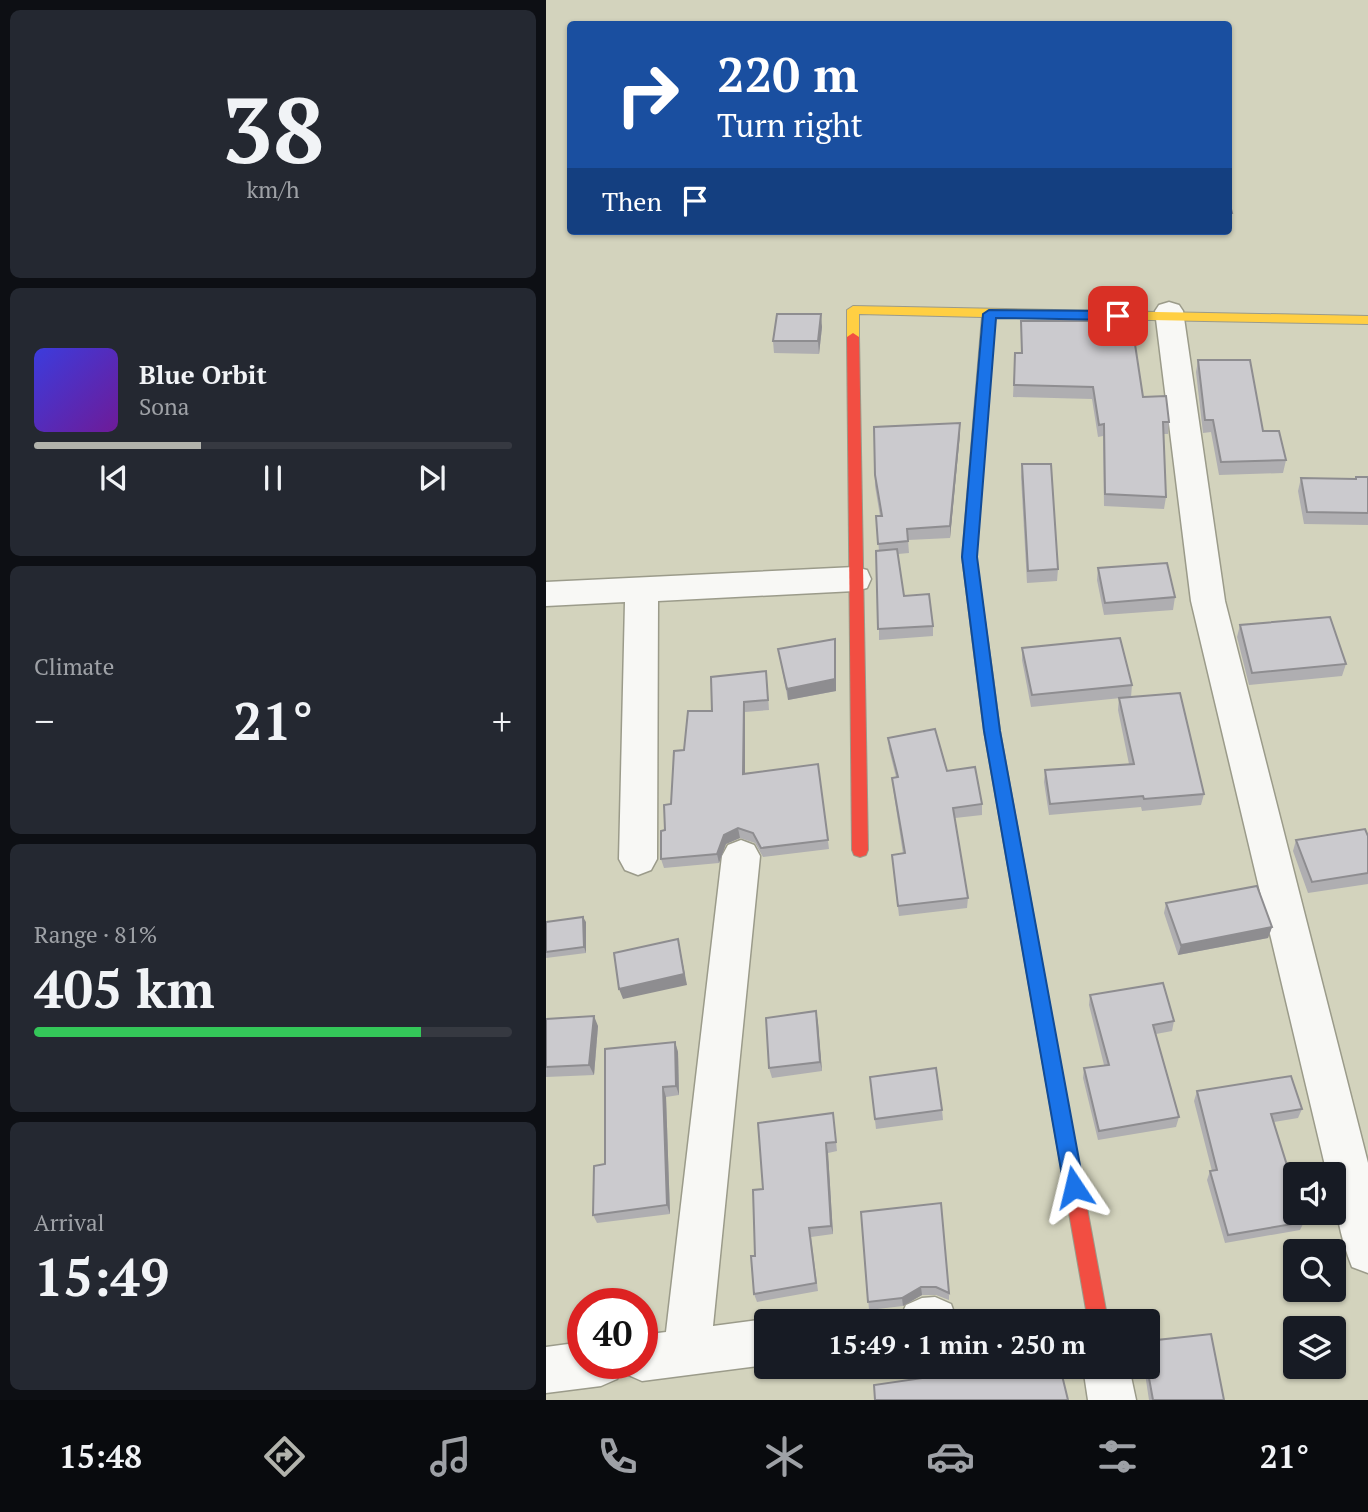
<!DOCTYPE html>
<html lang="en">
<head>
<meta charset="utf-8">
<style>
	:root { --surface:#171b24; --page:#242831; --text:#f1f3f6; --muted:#9ea1a6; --line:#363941; --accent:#b2b3ac }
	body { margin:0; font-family:"PT Serif",serif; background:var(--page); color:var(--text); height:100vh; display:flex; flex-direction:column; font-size:26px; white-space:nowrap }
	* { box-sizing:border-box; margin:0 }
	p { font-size:23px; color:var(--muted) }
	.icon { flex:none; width:38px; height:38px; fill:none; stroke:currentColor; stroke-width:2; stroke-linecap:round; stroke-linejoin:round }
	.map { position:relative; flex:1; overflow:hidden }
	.sheet { display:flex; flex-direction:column; gap:10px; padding:10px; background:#0d0f14; width:546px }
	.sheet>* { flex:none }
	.top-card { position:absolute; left:21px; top:21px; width:665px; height:214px; border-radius:7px; box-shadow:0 2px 5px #0004; background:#1a4fa0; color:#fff; overflow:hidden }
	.controls { position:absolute; left:737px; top:1162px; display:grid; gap:14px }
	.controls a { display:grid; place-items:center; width:63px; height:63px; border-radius:7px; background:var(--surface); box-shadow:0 2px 5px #0004; font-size:35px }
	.speed { position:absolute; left:21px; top:1288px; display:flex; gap:14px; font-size:35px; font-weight:700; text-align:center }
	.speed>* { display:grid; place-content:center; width:91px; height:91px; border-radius:50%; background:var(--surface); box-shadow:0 2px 5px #0004; line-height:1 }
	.speed .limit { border:10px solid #d22; background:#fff; color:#111 }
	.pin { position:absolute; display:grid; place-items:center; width:60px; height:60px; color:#fff; margin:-30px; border-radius:14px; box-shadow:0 4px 10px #0006 }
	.me { position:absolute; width:77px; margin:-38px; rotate:350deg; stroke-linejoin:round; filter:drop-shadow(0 0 5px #0008) }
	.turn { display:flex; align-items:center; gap:24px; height:147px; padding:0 35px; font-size:32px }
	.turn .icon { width:91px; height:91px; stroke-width:2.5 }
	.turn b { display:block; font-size:49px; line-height:60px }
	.then { display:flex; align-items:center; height:66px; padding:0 35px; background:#0003; gap:14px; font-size:26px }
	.big { font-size:52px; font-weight:600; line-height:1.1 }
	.sheet .card { flex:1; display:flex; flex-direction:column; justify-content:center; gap:10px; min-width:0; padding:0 24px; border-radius:10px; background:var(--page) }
	.sheet .dial { align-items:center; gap:0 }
	.dial b { font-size:91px; line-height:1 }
	.song { display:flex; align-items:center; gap:21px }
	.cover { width:84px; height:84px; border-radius:10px; background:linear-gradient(135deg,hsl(240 70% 55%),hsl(280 70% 35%)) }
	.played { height:7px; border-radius:4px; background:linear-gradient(90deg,var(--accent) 35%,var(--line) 35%) }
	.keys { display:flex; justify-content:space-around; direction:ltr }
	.heat { display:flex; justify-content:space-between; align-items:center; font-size:38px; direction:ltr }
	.charge { height:10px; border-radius:5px; background:linear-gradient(90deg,#34c759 81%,var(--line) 0) }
	.trip { position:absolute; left:208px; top:1309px; width:406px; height:70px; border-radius:7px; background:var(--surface); box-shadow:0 2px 5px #0004; font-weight:600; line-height:70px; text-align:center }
	.tab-bar { display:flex; height:112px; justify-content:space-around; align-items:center; background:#090b0e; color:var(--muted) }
	.tab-bar .icon { width:49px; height:49px }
	.tab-bar .current { color:var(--accent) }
	.tab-bar b { font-size:32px; color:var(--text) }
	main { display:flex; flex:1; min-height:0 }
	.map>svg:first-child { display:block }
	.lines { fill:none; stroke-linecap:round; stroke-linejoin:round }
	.street-casing { stroke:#9b9b8a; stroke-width:3 }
	.fast-casing { stroke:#9b9b8a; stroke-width:2 }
	.slow-casing { stroke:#9b9b8a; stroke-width:2 }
	.jam-casing { stroke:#9b9b8a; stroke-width:2 }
	.street { fill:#f8f8f5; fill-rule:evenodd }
	.fast { fill:#16e098; fill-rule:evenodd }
	.slow { fill:#ffcf43; fill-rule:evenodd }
	.jam { fill:#f24e42; fill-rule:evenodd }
	.wall { fill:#afaeb1 }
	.shaded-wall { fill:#8e8d90 }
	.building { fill:#cbcace; stroke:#8e8d90; stroke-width:2 }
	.route { fill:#1a73e8; stroke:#114b97; stroke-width:2 }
</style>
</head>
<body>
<main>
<section class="sheet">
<div class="card dial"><b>38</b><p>km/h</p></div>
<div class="card">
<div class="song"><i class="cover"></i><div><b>Blue Orbit</b><p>Sona</p></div></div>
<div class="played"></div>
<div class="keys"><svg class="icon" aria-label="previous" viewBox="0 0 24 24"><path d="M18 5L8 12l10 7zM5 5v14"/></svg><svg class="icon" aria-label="pause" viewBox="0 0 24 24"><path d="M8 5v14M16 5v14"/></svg><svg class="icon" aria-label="next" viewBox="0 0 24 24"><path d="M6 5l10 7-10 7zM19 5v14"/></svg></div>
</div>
<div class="card"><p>Climate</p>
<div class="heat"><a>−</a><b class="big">21°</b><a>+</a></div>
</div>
<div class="card"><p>Range · 81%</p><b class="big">405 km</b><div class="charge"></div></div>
<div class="card"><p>Arrival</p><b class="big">15:49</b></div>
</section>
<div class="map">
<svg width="822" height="1400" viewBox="0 0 822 1400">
	<rect width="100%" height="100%" fill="#d3d3bd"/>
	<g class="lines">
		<!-- street casing -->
		<g class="street-casing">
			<g id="street">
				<path d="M623,302l10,3 4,6 42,290 143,562v110l-16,-6c-12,-30 -18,-61 -18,-93h-7l-136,-573 -36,-290 4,-6z"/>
				<polygon points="309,567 321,570 325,579 321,588 309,591 112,601 111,859 105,870 92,875 79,870 73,859 79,602 0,606 0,582"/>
				<polygon points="195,840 208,845 214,856 167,1326 220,1319 226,1321 220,1321 220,1365 96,1381 80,1374 77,1367 71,1379 55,1386 0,1393 0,1347 37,1342 37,1363 96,1363 96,1335 120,1332 176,856 182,845"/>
				<polygon points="389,1297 405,1304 411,1321 353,1321 360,1305 376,1298"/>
				<polygon points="537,1367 583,1367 590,1400 542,1400"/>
			</g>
		</g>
		<!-- fast casing -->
		<g class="fast-casing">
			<polygon id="fast" points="439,671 445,673 447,677 454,731 522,1105 520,1111 513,1114 506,1111 504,1105 438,731 431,677 433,673"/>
		</g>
		<!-- slow casing -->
		<g class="slow-casing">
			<polygon id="slow" points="307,306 822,316 822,324 449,317 430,557 447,677 445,681 433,681 431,677 416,557 436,317 313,314 313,337 307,341 301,337 301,310"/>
		</g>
		<!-- jam casing -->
		<g class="jam-casing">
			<g id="jam">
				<polygon points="307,333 313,337 322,850 320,855 314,857 308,855 306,850 301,337"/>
				<polygon points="513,1096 520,1099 522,1105 562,1321 542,1321 504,1105 506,1099"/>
			</g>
		</g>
		<!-- street -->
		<use href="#street" class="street"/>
		<!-- fast -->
		<use href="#fast" class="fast"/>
		<!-- slow -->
		<use href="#slow" class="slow"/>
		<!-- jam -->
		<use href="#jam" class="jam"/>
	</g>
	<!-- wall -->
	<g class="wall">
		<polygon points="682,197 686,213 684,225 682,225"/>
		<polygon points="475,321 597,397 623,422 622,434 617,434 620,497 618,509 558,506 557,436 552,437 546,399 467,397 469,353 475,353"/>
		<polygon points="276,327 273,354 228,353 227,341"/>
		<polygon points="652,360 717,431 740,460 737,473 673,475 665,432 657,433 650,372"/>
		<polygon points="328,427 414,434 404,538 362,540 363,553 352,554 358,596 387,626 387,636 333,640 333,551 330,516 334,516 329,486"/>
		<polygon points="476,464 512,569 511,581 481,583 475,477"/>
		<polygon points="810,477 822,477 822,525 758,524 752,491 755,478 809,479"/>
		<polygon points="552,568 629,597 627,610 558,615 551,580"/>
		<polygon points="694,625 800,664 796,676 703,685 691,637"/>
		<polygon points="289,639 290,651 290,691 242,700 232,649"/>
		<polygon points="476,648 586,685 585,697 485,707 476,660"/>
		<polygon points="221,681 223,710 199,712 199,774 272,764 283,849 217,857 209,843 194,838 180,844 173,863 118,868 115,859 119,830 138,750 166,711"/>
		<polygon points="573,698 658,794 655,805 596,811 595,807 503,815 498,782 499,770 583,764 572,710"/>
		<polygon points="342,738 401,771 436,804 436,815 409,818 422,898 421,908 353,916 346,855 357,854 347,788 346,778 350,777 343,749"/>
		<polygon points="822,836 822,884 762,893 747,851 750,840"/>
		<polygon points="620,903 726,927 722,938 632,955 618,913"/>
		<polygon points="0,922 40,922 40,953 0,958"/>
		<polygon points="544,995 628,1021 626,1031 610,1034 633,1117 630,1127 552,1140 537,1078 538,1068 558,1065 543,1005"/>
		<polygon points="270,1011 276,1071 226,1078 223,1068"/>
		<polygon points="0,1019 52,1026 48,1075 0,1077"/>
		<polygon points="129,1042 132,1052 133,1095 120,1097 124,1214 51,1223 47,1215 59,1164"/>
		<polygon points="324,1077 396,1110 397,1120 330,1129"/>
		<polygon points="651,1091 756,1109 752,1118 728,1122 758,1222 754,1230 679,1243 661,1180 664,1171 666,1171 648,1101"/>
		<polygon points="287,1113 291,1151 282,1153 287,1234 265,1237 272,1291 211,1302 208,1294 209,1256 217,1189"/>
		<polygon points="315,1212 403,1293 403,1300 390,1295 376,1295 357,1306 323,1310"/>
		<polygon points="598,1367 602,1367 678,1400 603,1400"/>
	</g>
	<!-- shaded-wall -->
	<g class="shaded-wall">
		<polygon points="275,314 276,327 273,354 272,341"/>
		<polygon points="414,423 414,434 404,538 404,526"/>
		<polygon points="289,639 290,651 290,691 242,700 241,689"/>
		<polygon points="198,702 199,712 199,783 197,774"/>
		<polygon points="192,828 194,838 180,844 173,863 171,854 178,835"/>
		<polygon points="37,917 40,922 40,953 38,947"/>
		<polygon points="726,927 722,938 632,955 635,945"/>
		<polygon points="132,939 141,985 77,999 73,989"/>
		<polygon points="270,1011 272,1022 276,1071 274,1062"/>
		<polygon points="48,1016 52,1026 48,1075 43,1065"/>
		<polygon points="129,1042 132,1052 133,1095 130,1086"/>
		<polygon points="117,1087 120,1097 124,1214 121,1205"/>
		<polygon points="280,1143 282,1153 287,1234 285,1226"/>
		<polygon points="375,1287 376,1295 357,1306 356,1298"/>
	</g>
	<!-- building -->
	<g class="building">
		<polygon points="682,197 686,213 682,213"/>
		<polygon points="231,314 275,314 272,341 227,341"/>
		<polygon points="585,318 597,397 620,396 623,422 617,422 620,497 559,494 558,424 553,425 547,387 468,385 469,353 476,353 475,321 541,321 540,319"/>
		<polygon points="652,360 704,360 717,431 733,431 740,460 675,462 667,420 659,420"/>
		<polygon points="414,423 404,526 361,529 362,541 332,544 330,516 336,516 329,475 328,427"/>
		<polygon points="476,464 505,464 512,569 482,571"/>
		<polygon points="810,477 822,477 822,513 761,512 755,478 810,479"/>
		<polygon points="351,549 358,596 383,594 387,626 332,629 330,551"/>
		<polygon points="621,563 629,597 559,603 552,568"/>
		<polygon points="784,617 800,664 706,673 694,625"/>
		<polygon points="574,638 586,685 486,695 476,648"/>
		<polygon points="289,639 289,679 241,689 232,649"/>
		<polygon points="220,671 222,700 198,702 197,774 272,764 282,840 215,848 207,833 192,828 178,835 171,854 115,859 115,831 119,830 118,805 125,804 128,751 138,750 142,711 166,711 165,677"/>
		<polygon points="634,693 658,794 598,799 597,796 504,804 499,770 588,764 573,698"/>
		<polygon points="389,729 401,771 429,767 436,804 407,808 422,898 352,906 346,855 359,853 346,778 352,777 342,738"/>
		<polygon points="819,829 822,836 822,873 766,882 750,840"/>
		<polygon points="711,886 726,927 635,945 620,903"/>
		<polygon points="37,917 38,947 0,952 0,922"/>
		<polygon points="132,939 138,974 73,989 68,953"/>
		<polygon points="617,983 628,1021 607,1025 633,1117 553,1131 538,1068 563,1065 544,995"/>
		<polygon points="270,1011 274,1062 223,1068 220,1018"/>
		<polygon points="48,1016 43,1065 0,1067 0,1019"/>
		<polygon points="129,1042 130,1086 117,1087 121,1205 47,1215 48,1166 59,1164 59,1049"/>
		<polygon points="390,1068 396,1110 329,1119 324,1077"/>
		<polygon points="745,1076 756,1109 725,1114 749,1191 749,1213 756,1213 758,1222 682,1235 664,1171 671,1170 651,1091"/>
		<polygon points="287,1113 290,1142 280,1143 285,1226 263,1228 270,1283 208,1294 205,1256 209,1256 207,1190 217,1189 212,1123"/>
		<polygon points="395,1203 403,1293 390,1287 375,1287 356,1298 322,1302 315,1212"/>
		<polygon points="665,1334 678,1400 607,1400 601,1367 602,1341"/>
		<polygon points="439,1367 514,1367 522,1400 329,1400 328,1385 439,1369"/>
	</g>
	<!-- route -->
	<polygon class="route" points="443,310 572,311 578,316 572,320 450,318 431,557 454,731 538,1187 535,1194 528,1197 521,1194 518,1187 438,731 416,557 437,314"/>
</svg>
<div class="controls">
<a><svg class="icon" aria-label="sound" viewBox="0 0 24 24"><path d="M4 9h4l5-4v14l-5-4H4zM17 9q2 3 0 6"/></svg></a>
<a><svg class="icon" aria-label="search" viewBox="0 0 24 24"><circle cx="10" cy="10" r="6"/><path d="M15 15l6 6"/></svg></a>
<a><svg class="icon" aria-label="layers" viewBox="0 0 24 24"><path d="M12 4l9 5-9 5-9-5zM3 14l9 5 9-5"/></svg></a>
</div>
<div class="speed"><div class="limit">40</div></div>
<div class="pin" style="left:572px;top:316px;background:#d93025"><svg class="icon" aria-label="arrive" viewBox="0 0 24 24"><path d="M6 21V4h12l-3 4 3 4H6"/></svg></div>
<svg class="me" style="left:528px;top:1187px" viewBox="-20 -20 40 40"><path d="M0-17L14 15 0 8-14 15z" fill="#1a73e8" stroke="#fff" stroke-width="4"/></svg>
<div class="trip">15:49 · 1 min · 250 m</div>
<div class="top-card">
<div class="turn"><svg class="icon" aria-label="right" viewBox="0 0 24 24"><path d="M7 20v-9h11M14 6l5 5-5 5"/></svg><div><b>220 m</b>Turn right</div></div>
<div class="then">Then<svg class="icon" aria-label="arrive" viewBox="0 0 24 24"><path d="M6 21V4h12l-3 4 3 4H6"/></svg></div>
</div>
</div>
</main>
<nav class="tab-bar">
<b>15:48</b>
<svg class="icon current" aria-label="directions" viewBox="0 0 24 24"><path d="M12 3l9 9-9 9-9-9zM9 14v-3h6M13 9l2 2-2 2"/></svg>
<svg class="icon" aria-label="music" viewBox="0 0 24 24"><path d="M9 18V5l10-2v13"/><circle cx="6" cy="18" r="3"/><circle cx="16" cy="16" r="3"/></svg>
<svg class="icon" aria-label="phone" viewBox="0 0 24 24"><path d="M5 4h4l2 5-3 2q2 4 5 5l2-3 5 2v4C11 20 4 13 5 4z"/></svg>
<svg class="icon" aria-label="climate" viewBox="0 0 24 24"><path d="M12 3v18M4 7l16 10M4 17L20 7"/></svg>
<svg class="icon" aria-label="car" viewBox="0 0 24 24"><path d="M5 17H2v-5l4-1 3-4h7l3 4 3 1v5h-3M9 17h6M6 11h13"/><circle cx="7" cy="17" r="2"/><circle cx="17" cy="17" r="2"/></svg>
<svg class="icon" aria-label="filters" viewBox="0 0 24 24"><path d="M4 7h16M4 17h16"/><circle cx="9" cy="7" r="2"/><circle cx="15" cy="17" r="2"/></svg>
<b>21°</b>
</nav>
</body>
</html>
